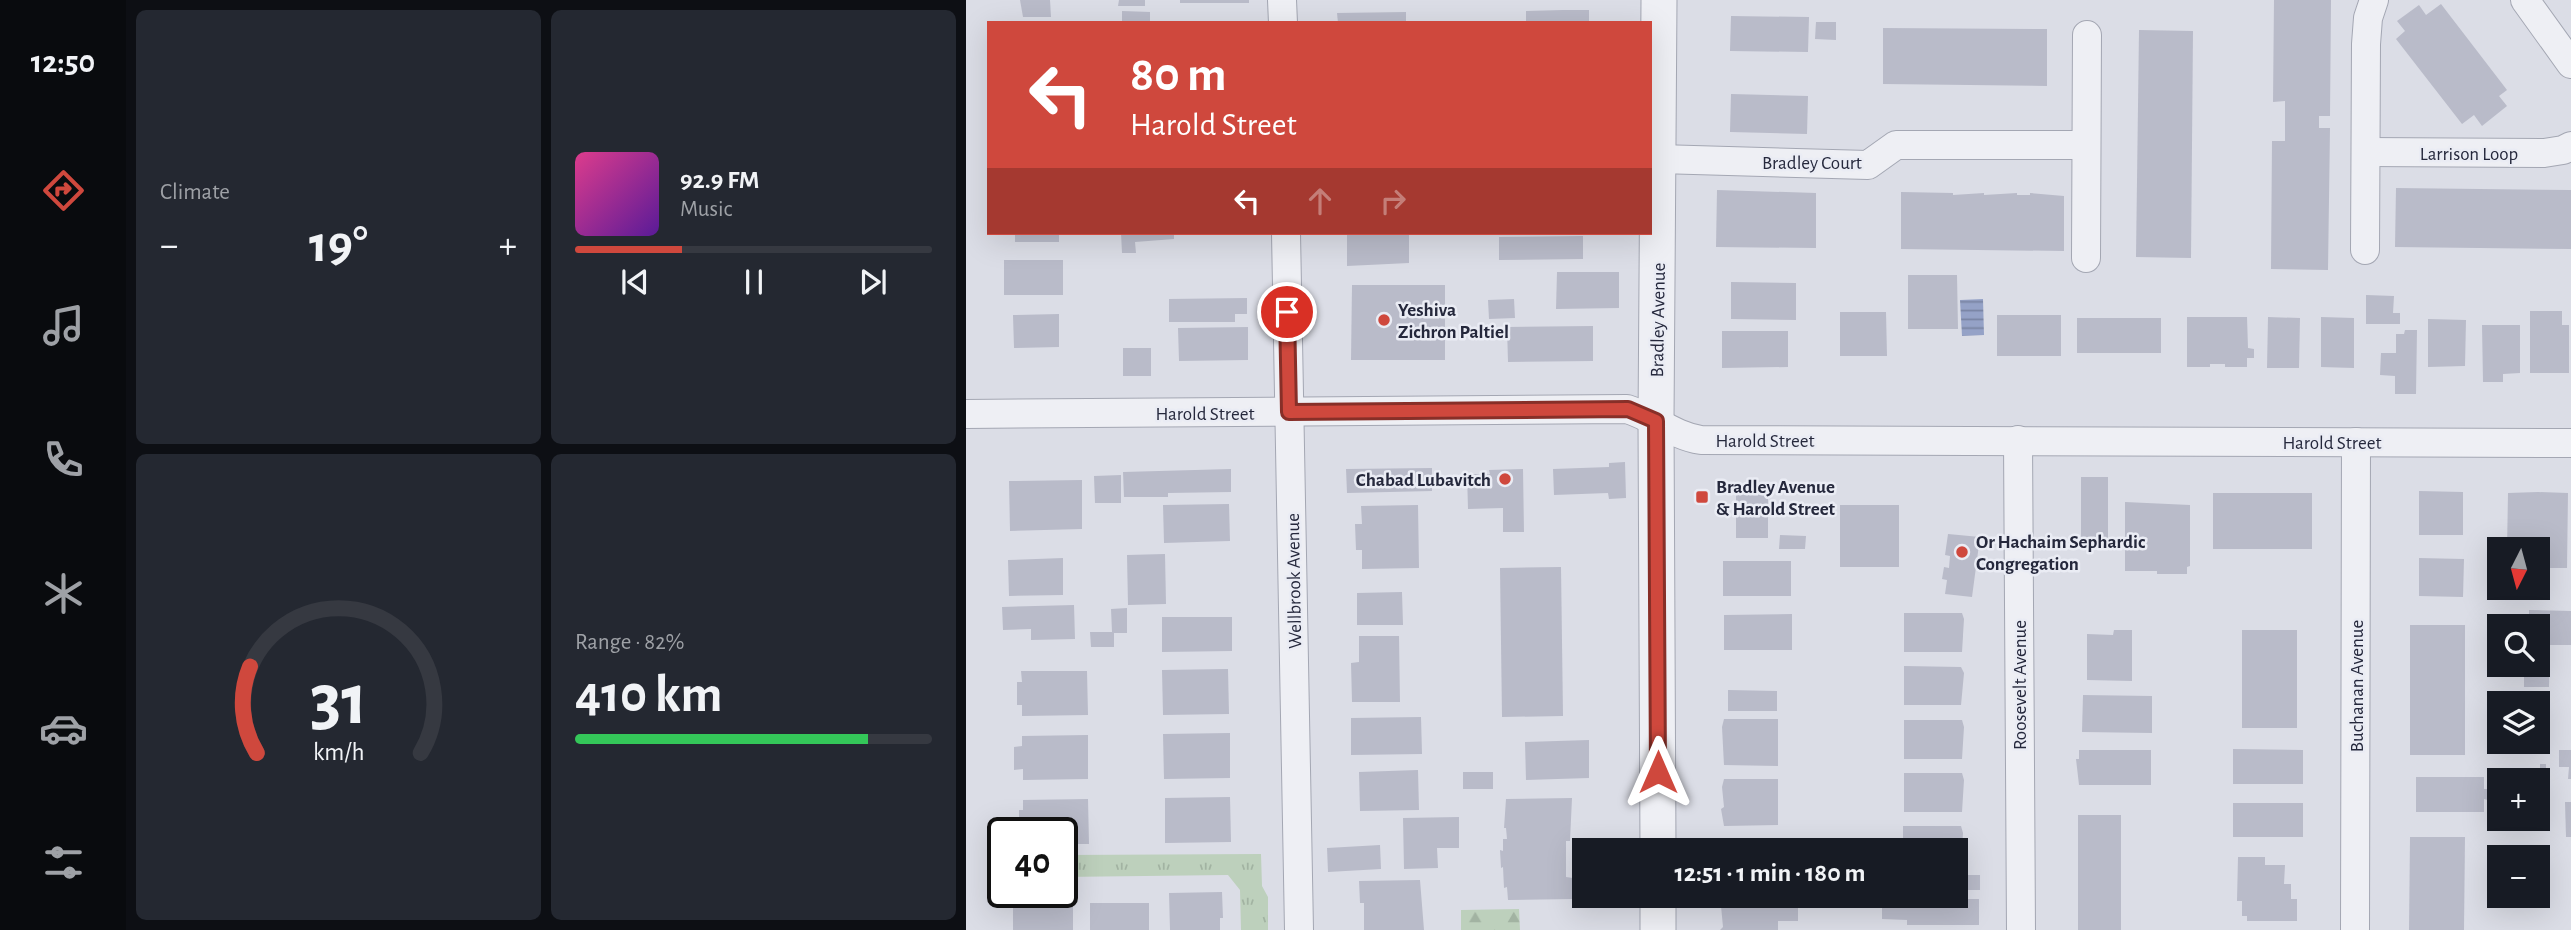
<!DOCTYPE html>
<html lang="en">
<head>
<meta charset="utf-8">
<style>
	:root { --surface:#171b24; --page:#242831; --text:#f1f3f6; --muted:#9ea1a6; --line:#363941; --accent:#cf483d }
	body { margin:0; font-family:"Alegreya Sans",sans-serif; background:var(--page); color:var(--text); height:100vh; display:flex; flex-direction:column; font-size:26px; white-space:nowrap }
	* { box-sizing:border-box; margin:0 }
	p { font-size:23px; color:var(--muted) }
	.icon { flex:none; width:38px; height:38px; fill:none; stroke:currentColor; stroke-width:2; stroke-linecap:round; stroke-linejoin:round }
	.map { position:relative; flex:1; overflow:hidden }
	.panel { display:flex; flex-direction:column; gap:10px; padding:10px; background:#0d0f14; width:840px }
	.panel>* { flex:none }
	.banner { position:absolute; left:21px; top:21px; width:665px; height:214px; border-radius:0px; box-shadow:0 7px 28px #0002; background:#cf483d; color:#fff; overflow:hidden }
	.needle { width:46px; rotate:186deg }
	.controls { position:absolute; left:1521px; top:537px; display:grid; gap:14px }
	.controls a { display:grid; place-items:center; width:63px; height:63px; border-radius:0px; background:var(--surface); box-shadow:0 7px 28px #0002; font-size:35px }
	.speed { position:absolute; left:21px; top:817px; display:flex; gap:14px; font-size:35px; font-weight:700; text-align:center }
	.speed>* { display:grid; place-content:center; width:91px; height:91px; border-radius:50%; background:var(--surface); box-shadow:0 7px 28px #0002; line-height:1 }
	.speed .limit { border:4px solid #111; border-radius:10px; background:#fff; color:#111 }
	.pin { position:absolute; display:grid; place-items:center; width:60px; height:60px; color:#fff; margin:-30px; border:4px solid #fff; border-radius:50%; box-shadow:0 2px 7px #0007 }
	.me { position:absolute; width:77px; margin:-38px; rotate:0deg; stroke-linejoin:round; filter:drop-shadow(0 0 5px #0008) }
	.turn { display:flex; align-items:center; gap:24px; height:147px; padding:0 28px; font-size:32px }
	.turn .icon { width:91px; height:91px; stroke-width:2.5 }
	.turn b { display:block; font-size:49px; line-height:60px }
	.lanes { display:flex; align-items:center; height:66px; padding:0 28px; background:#0003; justify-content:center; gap:35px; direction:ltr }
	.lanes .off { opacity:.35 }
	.big { font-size:52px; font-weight:600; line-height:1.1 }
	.panel .tile { flex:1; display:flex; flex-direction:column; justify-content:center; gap:10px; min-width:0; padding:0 24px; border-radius:10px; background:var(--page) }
	.panel .dial { align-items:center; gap:0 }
	.dial svg { height:182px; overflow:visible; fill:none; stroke:var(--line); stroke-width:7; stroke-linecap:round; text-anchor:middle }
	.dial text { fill:var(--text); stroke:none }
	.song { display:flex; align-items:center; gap:21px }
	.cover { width:84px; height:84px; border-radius:10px; background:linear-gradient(135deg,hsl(330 70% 55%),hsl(270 70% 35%)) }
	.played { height:7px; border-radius:4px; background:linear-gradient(90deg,var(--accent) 30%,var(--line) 30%) }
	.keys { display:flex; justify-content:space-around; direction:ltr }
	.heat { display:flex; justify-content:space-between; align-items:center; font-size:38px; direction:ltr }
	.charge { height:10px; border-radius:5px; background:linear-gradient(90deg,#34c759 82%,var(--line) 0) }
	.panel .tiles { flex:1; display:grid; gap:10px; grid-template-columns:repeat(2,1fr) }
	.trip { position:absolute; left:606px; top:838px; width:396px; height:70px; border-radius:0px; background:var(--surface); box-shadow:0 7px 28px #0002; font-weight:600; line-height:70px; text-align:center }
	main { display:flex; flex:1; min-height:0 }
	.menu { display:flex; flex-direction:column; width:126px; justify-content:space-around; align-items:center; background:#090b0e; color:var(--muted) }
	.menu .icon { width:49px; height:49px }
	.menu .active { color:var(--accent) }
	.menu b { font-size:32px; color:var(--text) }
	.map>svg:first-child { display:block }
	.grass { fill:url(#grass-tufts) }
	.forest { fill:url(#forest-firs) }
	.water { fill:url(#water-rules) }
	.building { fill:#b9bbc9 }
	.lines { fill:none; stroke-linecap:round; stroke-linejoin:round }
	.minor-casing { stroke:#a4a7b3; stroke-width:30 }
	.tertiary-casing { stroke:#a4a7b3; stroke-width:37 }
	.minor { stroke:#eeeff4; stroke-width:28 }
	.tertiary { stroke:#eeeff4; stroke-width:35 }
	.route-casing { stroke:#872f28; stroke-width:18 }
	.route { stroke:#cf483d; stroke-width:12 }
	.poi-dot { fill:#cf483d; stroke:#eaecf4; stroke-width:2.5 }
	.labels { text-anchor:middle; stroke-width:5; stroke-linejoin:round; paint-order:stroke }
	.street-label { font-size:19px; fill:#25283c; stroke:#eaecf4 }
	.poi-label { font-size:19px; font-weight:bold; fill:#25283c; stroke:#eaecf4; text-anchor:start }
</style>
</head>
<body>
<main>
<nav class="menu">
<b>12:50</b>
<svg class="icon active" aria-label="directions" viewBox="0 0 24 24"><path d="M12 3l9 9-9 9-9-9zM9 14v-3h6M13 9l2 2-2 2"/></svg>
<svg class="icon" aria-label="music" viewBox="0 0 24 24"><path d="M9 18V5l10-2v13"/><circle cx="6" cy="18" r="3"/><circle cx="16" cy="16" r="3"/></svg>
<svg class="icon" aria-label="phone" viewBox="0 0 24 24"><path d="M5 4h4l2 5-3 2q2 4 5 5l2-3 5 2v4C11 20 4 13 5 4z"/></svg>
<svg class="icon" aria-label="climate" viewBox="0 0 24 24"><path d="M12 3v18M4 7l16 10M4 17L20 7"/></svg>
<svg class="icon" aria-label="car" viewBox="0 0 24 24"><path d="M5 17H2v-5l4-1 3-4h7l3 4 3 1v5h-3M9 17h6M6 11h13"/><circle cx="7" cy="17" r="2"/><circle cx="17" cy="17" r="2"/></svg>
<svg class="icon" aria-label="filters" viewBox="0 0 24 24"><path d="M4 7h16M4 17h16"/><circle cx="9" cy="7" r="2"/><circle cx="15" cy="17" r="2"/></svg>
</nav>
<section class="panel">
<div class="tiles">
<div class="tile"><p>Climate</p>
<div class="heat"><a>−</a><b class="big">19°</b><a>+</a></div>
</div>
<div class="tile">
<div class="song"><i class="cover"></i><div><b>92.9 FM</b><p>Music</p></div></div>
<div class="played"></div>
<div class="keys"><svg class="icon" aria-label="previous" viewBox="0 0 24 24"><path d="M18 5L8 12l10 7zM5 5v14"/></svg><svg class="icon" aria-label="pause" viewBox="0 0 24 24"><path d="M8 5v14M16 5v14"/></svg><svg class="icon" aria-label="next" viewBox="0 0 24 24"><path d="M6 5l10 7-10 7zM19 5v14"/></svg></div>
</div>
<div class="tile dial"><svg viewBox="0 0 100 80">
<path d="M14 69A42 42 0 1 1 86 69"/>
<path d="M14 69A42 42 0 0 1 11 31" stroke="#cf483d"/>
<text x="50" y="56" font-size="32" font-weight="700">31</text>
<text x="50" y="72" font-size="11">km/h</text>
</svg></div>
<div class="tile"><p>Range · 82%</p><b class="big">410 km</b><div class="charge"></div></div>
</div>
</section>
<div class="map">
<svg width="1605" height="930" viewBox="0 0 1605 930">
	<defs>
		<pattern id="grass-tufts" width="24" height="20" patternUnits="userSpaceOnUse" patternTransform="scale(1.75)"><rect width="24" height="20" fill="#bdd0bc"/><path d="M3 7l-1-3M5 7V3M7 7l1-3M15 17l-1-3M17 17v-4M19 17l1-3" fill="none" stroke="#a2b3a2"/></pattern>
		<pattern id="forest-firs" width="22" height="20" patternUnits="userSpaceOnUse" patternTransform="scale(1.75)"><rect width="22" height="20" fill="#bdd0bc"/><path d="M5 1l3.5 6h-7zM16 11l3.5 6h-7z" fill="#a2b3a2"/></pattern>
		<pattern id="water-rules" width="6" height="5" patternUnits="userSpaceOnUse" patternTransform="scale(1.75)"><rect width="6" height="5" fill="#95a2c7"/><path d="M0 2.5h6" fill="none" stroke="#7984a3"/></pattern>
	</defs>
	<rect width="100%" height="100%" fill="#dbdde6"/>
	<!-- grass -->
	<polygon class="grass" points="295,854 296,886 302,897 302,930 275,930 274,890 262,875 96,877 96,855"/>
	<!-- forest -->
	<polygon class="forest" points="553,909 554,930 495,930 495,910"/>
	<!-- water -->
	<polygon class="water" points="1017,299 1018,335 996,336 994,300"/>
	<!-- building -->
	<g class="building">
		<polygon points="54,0 84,0 85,17 57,17"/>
		<polygon points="153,0 179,0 179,6 152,6"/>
		<rect x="214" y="0" width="69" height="3"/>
		<polygon points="1308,0 1365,0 1364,116 1353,116 1353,128 1364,128 1362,270 1305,269 1306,141 1319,141 1319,101 1307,102"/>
		<polygon points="1475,4 1541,90 1533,96 1541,106 1516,126 1508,115 1496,124 1430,39 1439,31 1431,21 1453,5 1460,15"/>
		<polygon points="597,10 623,10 623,23 560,23 560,11"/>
		<polygon points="156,11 184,12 184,23 156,23"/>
		<polygon points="440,12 440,23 372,23 371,13"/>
		<polygon points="765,16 843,17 842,52 764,51"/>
		<polygon points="850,22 870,22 870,40 849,39"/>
		<polygon points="917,28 1081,29 1081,86 917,84"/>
		<polygon points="1173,30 1227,31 1225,258 1170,257"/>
		<polygon points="765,94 842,96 841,134 764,132"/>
		<polygon points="1430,188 1605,190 1605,249 1429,247"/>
		<polygon points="751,190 850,193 850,248 750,247"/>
		<polygon points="935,192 987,193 987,195 1018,193 1018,195 1051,193 1051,195 1064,195 1064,193 1098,196 1098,251 935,249"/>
		<rect x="49" y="233" width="44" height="9"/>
		<polygon points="155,233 208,233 208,239 169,242 170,253 156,253"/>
		<polygon points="381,233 443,233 443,263 381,266"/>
		<polygon points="617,236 617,259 533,260 533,237"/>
		<rect x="38" y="260" width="59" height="35"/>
		<polygon points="591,272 653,272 653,308 590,309"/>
		<polygon points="942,275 991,275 992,329 942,329"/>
		<polygon points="765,282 830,283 830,320 765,319"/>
		<polygon points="386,285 479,285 479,360 385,360"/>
		<polygon points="1400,295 1428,296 1427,313 1434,313 1434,324 1400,324"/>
		<polygon points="281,298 281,314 269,314 269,322 203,322 203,299"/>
		<polygon points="548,299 549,318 523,319 522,300"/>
		<polygon points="1564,311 1596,311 1596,325 1603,325 1603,373 1564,373"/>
		<polygon points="874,312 920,312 921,356 874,356"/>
		<polygon points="93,314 93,347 48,348 47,315"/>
		<rect x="1031" y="315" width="64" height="41"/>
		<polygon points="1221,317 1281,317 1282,348 1288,349 1288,358 1281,358 1281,367 1259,367 1259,364 1244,364 1244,367 1221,367"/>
		<polygon points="1302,317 1334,318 1333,368 1301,368"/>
		<polygon points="1355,317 1388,318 1388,368 1355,367"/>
		<rect x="1111" y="318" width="84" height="35"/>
		<polygon points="1462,319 1500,320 1499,366 1462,367"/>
		<polygon points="1516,325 1554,325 1554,373 1537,374 1537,382 1517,382"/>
		<polygon points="627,326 627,361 542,362 541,327"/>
		<polygon points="282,327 282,360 213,361 212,328"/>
		<polygon points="1439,330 1451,330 1450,394 1429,394 1429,376 1414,375 1415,353 1430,353 1430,334 1438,334"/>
		<polygon points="756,331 822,331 822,367 756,368"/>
		<rect x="157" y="348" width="28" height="28"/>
		<polygon points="659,462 660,498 643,499 642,493 588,495 587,469 643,467 643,463"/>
		<polygon points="466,468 466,491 381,493 380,469"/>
		<polygon points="265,469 265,492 202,493 202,497 158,497 157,472"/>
		<polygon points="557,469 558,532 537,532 537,508 502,509 501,474 524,474 523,470"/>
		<polygon points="155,475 155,503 129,503 128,476"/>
		<polygon points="1115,477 1142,477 1142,542 1115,541"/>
		<polygon points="116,480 116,529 44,531 43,481"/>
		<polygon points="1453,491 1497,492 1497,535 1453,535"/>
		<rect x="770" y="492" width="32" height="46"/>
		<polygon points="1572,492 1602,493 1601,568 1572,568 1572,550 1541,550 1542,493"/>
		<rect x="1247" y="493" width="99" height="56"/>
		<polygon points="1159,502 1224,505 1224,566 1221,567 1221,574 1191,574 1191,571 1159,571"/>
		<polygon points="263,504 264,541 198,543 197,505"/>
		<polygon points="452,505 453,568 396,569 396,550 390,550 389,524 396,524 395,506"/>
		<rect x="874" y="505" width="59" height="62"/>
		<polygon points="982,534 1014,537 1006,597 979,594 981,580 976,579 978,567 983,568 984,556 979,555"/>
		<polygon points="814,535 840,536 839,549 813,549"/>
		<polygon points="199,554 200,604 162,605 161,555"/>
		<polygon points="97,558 97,595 43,596 42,560"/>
		<polygon points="1453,558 1498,559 1497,597 1453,596"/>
		<rect x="757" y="561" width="68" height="35"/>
		<polygon points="595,567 597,716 536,717 534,568"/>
		<polygon points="436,592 437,625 391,625 391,593"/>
		<polygon points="108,605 109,639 65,640 65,629 37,630 36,607"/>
		<polygon points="161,608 161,633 148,633 148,647 125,647 124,632 146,632 145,609"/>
		<polygon points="1563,610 1605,611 1605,645 1584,645 1583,687 1558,687 1558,665 1572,665 1572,626 1563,626"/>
		<polygon points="938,613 996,613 998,619 996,652 938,652"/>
		<polygon points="826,614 826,650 758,650 758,615"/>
		<polygon points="196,617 266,617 266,651 196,652"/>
		<rect x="1444" y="625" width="55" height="130"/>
		<polygon points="1148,630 1166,630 1166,681 1121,680 1121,634 1147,635"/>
		<rect x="1276" y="630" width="55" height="98"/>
		<polygon points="393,636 433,636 434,702 386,702 385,663 393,662"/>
		<polygon points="938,666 995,667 998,673 995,705 938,705"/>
		<polygon points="262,669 263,714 197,715 196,670"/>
		<polygon points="55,671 121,671 122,715 56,716 56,705 51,705 51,682 56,682"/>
		<polygon points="762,690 811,691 811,711 762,711"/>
		<polygon points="1117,695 1186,696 1186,733 1116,732"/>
		<polygon points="455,717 456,754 385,755 385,718"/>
		<polygon points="758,719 812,719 812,766 758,765 756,727"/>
		<polygon points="938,720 996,720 998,727 996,759 938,759"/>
		<polygon points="264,733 264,778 198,779 197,734"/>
		<polygon points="122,735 122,779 57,780 57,769 48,770 48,747 56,746 56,736"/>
		<polygon points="623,740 623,778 560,780 559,742"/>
		<polygon points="1267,749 1337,750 1337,784 1267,784"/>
		<polygon points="1113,750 1185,750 1185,785 1113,785 1110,759 1113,759"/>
		<polygon points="1593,750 1605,750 1605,779 1602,779 1603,767 1593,767"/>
		<polygon points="1574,764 1580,764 1580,793 1572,793 1572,780 1557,780 1557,768 1574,768"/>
		<polygon points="452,770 453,810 394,811 393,772"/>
		<rect x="497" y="772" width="30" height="17"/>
		<polygon points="938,773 996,773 998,780 996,812 938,812"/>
		<polygon points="1450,777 1518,777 1518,789 1522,789 1522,800 1518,799 1518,812 1450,812"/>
		<polygon points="758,779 812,779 812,825 758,826 755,809 758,807 756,787"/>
		<polygon points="264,797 265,842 199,843 199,798"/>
		<polygon points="606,798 604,841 600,841 600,877 607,878 607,899 542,900 541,887 538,888 537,867 535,868 534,850 537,851 537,839 541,839 540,828 538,828 540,799"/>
		<polygon points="122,799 123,844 96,844 96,833 53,833 53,810 57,810 57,800"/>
		<polygon points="1599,802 1605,802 1605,837 1600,837"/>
		<rect x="1267" y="803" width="70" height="34"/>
		<rect x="1112" y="815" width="43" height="115"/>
		<polygon points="493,817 493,848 471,848 472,868 438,869 437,818"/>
		<polygon points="937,826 995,826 997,833 995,865 989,865 989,850 937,850"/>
		<polygon points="1444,837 1499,837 1498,930 1443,930"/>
		<polygon points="758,839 812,840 812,850 756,850"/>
		<polygon points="414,845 415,869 362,872 361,848"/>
		<polygon points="1272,857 1299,857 1299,865 1319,865 1318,884 1325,884 1325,899 1331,899 1331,921 1281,921 1281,916 1276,916 1276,901 1271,901"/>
		<rect x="989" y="875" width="25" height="15"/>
		<polygon points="454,880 458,930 398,930 398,903 394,903 393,881"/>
		<polygon points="256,892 257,918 254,918 254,930 204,930 203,893"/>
		<polygon points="832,896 832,921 812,921 812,930 754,930 757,927 755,906 757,899 812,899 812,902 816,902 815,897"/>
		<polygon points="916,899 1013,899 1013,925 941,925 941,920 916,919"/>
		<polygon points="77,903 107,903 107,930 47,930 47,904"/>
		<rect x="124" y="903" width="59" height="27"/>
	</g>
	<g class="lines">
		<!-- minor casing -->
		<g class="minor-casing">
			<g id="minor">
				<polyline points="316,0 317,23"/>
				<polyline points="1559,0 1605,64"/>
				<polyline points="1400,152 1578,153 1597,150 1605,146"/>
				<polyline points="693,159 902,165 930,145 1120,145"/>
				<polyline points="320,233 333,930"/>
				<polyline points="1399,250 1400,44 1402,18 1408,0"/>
				<polyline points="1120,258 1121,35"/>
				<path d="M0,414l661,-5c26,8 47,27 74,31l870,3"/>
				<polyline points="1052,440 1055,930"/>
				<polyline points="1389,930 1390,442"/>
			</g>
		</g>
		<!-- tertiary casing -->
		<g class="tertiary-casing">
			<g id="tertiary">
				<polyline points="692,850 690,421 693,0"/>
				<polyline points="692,896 692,930"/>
			</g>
		</g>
		<!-- minor -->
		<use href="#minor" class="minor"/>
		<!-- tertiary -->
		<use href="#tertiary" class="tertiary"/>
	</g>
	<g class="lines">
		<!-- route casing -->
		<g class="route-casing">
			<polyline id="route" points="321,312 323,412 662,409 690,421 692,772"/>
		</g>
		<!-- route -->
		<use href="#route" class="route"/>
	</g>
	<!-- markers -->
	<g class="poi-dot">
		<circle cx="418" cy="320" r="7"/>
		<circle cx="539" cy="479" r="7"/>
		<rect x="729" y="490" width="14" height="14" rx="3.5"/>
		<circle cx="996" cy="552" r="7"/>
	</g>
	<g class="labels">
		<!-- street labels -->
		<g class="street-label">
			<text x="1503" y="160">Larrison Loop</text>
			<text x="846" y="169">Bradley Court</text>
			<text transform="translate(691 320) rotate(-89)" y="7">Bradley Avenue</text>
			<text x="239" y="420">Harold Street</text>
			<text x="799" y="447">Harold Street</text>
			<text x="1366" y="449">Harold Street</text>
			<text transform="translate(327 581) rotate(-91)" y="7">Wellbrook Avenue</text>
			<text transform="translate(1053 685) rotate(-90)" y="7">Roosevelt Avenue</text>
			<text transform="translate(1390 686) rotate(-90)" y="7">Buchanan Avenue</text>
		</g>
		<!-- poi labels -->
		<g class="poi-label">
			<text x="432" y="316">Yeshiva<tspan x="432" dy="22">Zichron Paltiel</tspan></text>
			<text x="525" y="486" text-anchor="end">Chabad Lubavitch</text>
			<text x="750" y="493">Bradley Avenue<tspan x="750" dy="22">&amp; Harold Street</tspan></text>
			<text x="1010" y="548">Or Hachaim Sephardic<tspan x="1010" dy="22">Congregation</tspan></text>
		</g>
	</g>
</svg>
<div class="controls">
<a><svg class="needle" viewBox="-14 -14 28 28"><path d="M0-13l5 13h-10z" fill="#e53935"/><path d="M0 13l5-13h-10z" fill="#9ea1a6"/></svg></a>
<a><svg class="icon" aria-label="search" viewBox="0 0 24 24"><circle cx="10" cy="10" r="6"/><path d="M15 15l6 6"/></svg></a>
<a><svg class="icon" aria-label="layers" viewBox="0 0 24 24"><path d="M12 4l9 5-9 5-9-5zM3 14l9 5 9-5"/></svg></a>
<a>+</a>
<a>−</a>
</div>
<div class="speed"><div class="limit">40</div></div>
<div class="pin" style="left:321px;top:312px;background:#d93025"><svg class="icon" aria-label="arrive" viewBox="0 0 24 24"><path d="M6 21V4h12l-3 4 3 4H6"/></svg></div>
<svg class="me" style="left:692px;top:772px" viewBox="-20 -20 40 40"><path d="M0-17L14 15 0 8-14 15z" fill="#cf483d" stroke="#fff" stroke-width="4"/></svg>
<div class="trip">12:51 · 1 min · 180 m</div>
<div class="banner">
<div class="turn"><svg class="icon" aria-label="left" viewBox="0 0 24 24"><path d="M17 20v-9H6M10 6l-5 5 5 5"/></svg><div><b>80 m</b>Harold Street</div></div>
<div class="lanes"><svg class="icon" aria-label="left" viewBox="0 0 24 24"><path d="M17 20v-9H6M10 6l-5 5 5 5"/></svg><svg class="icon off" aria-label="ahead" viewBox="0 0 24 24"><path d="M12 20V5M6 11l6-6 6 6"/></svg><svg class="icon off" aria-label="right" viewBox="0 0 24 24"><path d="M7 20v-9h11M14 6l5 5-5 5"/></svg></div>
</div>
</div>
</main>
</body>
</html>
